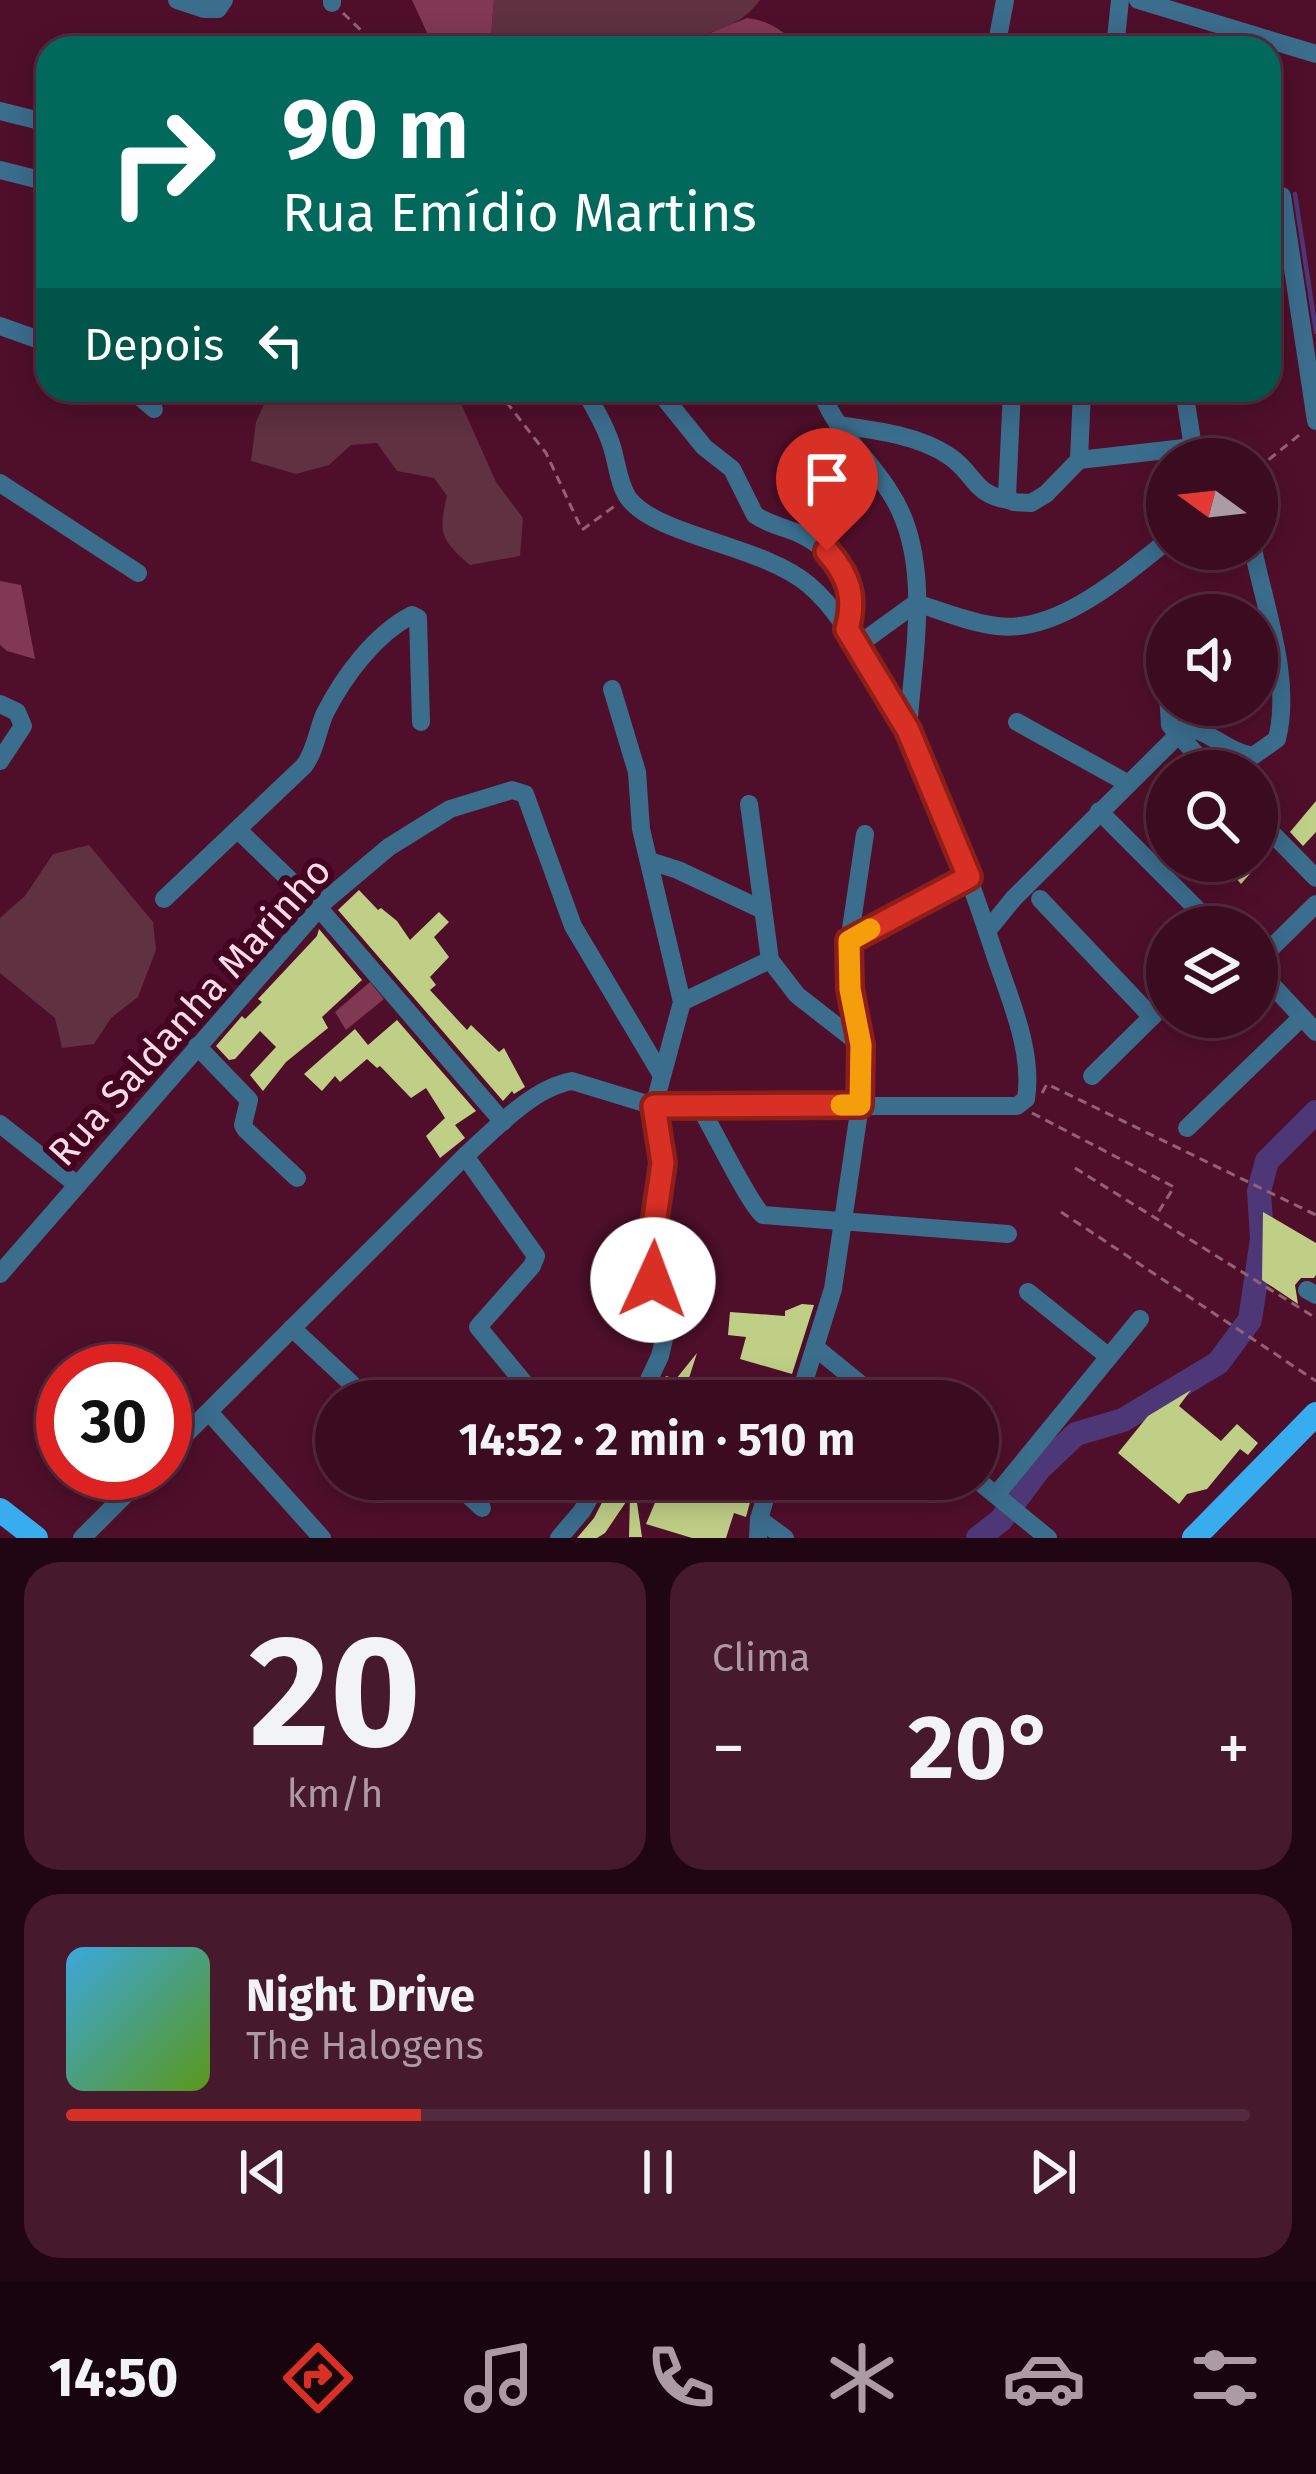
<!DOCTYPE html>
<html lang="pt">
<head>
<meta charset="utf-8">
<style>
	:root { --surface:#3b0b20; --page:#46192d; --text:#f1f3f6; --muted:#ac9ba5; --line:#542b3e; --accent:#d93025 }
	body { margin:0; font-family:"Fira Sans",sans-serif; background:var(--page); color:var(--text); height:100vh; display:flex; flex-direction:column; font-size:45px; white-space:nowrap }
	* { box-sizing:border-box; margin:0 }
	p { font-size:39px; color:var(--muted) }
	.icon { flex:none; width:66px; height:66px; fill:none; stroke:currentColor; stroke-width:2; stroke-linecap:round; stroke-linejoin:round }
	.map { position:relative; height:1538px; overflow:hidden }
	.details { display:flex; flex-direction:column; gap:24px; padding:24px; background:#200612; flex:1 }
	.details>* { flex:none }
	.guide { position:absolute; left:36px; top:36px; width:1245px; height:366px; border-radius:36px; box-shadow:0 6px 30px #0003,0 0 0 3px var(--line); background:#00695c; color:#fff; overflow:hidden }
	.needle { width:78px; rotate:285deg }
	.tools { position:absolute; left:1146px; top:438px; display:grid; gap:24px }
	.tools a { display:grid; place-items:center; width:132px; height:132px; border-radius:50%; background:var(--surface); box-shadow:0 6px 30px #0003,0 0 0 3px var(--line); font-size:60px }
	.speed { position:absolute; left:36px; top:1344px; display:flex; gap:24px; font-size:60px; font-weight:700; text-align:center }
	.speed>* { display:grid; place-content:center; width:156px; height:156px; border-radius:50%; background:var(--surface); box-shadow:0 6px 30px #0003,0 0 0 3px var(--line); line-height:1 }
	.speed .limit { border:18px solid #d22; background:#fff; color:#111 }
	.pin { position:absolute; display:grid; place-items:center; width:102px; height:102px; color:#fff; margin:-123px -51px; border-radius:50% 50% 50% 0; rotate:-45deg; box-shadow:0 0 12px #0007 }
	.pin .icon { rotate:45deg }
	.me { position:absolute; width:132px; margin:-66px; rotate:2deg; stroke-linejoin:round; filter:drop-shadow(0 0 9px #0008) }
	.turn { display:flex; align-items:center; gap:42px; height:252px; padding:0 48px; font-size:54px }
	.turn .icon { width:156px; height:156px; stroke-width:2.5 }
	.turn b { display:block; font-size:84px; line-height:102px }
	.then { display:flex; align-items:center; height:114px; padding:0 48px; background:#0003; gap:24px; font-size:45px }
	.big { font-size:90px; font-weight:700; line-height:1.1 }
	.details .card { flex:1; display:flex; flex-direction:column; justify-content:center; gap:18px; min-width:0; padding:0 42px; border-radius:36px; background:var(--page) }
	.details .dial { align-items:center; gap:0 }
	.dial b { font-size:156px; line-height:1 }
	.song { display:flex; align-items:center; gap:36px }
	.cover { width:144px; height:144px; border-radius:18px; background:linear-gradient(135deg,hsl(200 70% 55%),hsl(90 70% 35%)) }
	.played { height:12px; border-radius:6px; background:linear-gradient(90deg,var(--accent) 30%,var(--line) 30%) }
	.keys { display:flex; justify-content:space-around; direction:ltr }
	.heat { display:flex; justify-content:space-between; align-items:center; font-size:66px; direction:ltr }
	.details .tiles { flex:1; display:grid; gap:24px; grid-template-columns:1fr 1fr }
	.card:last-child { grid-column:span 2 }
	.trip { position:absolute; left:315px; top:1380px; width:684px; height:120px; border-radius:60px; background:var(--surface); box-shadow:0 6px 30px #0003,0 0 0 3px var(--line); font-weight:700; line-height:120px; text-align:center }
	.tabs { display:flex; height:192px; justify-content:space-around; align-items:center; background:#18040d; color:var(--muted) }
	.tabs .icon { width:84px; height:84px }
	.tabs .selected { color:var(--accent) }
	.tabs b { font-size:54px; color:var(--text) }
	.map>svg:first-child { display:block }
	.green { fill:#5f3141 }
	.forest { fill:#813853 }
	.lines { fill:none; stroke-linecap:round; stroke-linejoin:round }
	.stream { stroke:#4e3776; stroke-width:4.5 }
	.river { stroke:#4e3776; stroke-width:24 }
	.building { fill:#bfcf86 }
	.path { stroke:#946074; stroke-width:3; stroke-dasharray:9 6; stroke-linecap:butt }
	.minor { stroke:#3b6d8d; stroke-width:18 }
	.major { stroke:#37acee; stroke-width:24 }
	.route-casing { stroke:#8d1f18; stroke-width:30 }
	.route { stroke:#d93025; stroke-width:21 }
	.slow { stroke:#f59e0b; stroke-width:21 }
	.labels { text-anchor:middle; stroke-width:12; stroke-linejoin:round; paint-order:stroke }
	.street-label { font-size:39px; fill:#fddbe5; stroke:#430321 }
</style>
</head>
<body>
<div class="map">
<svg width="1316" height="1538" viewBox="0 0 1316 1538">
	<rect width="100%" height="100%" fill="#4f0f2a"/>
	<!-- green -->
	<g class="green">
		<path d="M494,0h266c-30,42 -88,38 -135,43l-8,5h-127z"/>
		<polygon points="240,38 257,48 164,48 167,45"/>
		<path d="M260,390h195l41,92 27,36 -3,38 -50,9c-29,-25 -32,-32 -23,-69l-13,-18 -37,-7 -20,-28 -26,2 -22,20 -33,9 -45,-13 5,-39 10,-22z"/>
		<polygon points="89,845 153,922 156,950 138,997 111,1018 94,1044 62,1048 55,1018 0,973 0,918 25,896 53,854"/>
	</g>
	<!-- forest -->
	<g class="forest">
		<polygon points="412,0 494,0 490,48 434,48"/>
		<path d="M747,18c33,4 37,21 66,30h-141l-1,-10 37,-4z"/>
		<polygon points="0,581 21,585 35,659 7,651 0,645"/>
		<polygon points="370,982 384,999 346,1030 335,1012"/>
	</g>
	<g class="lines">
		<!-- stream -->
		<polyline class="stream" points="1295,194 1316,332"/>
		<!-- river -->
		<polyline class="river" points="978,1538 1001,1520 1039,1469 1076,1434 1123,1420 1218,1363 1250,1320 1262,1239 1259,1191 1267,1161 1316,1112"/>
	</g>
	<!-- building -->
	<g class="building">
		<polygon points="1192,549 1240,549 1242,562 1197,568"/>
		<polygon points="1316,801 1316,832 1303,846 1290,832"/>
		<polygon points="1237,861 1261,861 1241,884 1229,870"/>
		<polygon points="359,890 378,910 381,908 397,921 410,940 439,912 449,922 434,937 449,957 430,977 436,985 430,990 467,1030 471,1025 499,1052 504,1048 525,1087 514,1094 512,1091 503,1101 338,910"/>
		<polygon points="319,929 362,980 322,1017 328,1028 286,1062 263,1091 250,1075 276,1047 260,1031 235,1059 229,1060 216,1046 242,1016 245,1019 262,1002 258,999 317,936"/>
		<polygon points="397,1020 476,1111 455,1125 465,1138 440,1158 426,1136 445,1118 426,1088 411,1098 380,1066 377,1068 367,1059 340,1082 335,1076 322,1091 304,1074 355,1029 368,1045"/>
		<polygon points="1263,1212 1316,1243 1316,1275 1314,1278 1301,1278 1295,1285 1298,1304 1262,1280"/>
		<polygon points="705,1293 703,1308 677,1311 673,1298"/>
		<polygon points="802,1304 814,1305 792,1374 740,1359 746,1337 728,1335 730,1312 785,1316 785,1311"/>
		<polygon points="697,1353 683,1397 659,1390 666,1376 676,1379"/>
		<polygon points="746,1383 785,1398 785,1401 739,1401"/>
		<polygon points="1191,1390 1179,1406 1221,1441 1237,1424 1258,1443 1248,1455 1240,1449 1207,1489 1187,1494 1179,1504 1118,1453 1148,1416"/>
		<polygon points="665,1479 698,1479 696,1483 727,1492 731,1479 756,1480 746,1517 734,1513 726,1538 692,1538 646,1524"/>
		<polygon points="613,1481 635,1489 642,1537 629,1537 630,1496 605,1533 597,1538 577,1538 594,1518"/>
	</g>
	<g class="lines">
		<!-- path -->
		<g class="path">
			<polyline points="343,13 368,37 370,48"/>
			<polyline points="497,390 546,453 582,530 616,505"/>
			<polyline points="1257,469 1303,432"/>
			<polyline points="1042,1093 1047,1084 1316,1215"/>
			<polyline points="1032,1113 1174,1187 1156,1216"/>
			<polyline points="1075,1168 1316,1318"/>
			<polyline points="1061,1212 1316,1381"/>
		</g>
		<!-- minor -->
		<g class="minor">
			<polyline points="177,0 204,9 218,9 224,0"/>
			<polyline points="332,0 332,3"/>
			<polyline points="1138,0 1316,54"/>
			<polyline points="996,48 1005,0"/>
			<polyline points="1115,48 1120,0"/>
			<polyline points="0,111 48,123"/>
			<polyline points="0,170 48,182"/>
			<polyline points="1282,196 1316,421"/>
			<polyline points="0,326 48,343"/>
			<polyline points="132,390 154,409"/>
			<path d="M658,390l46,57 28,22 23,46c14,10 30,12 45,19 40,20 58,52 47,95"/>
			<path d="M821,390c13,40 46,66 68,101 45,66 24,163 19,239"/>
			<polyline points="1012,390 1007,496 1013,502 1031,503 1046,494 1079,460 1193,447 1216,459"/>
			<polyline points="1184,390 1193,447"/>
			<path d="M838,425c36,5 80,10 111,31 27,18 22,37 59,44"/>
			<polyline points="1079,460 1082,390"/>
			<polyline points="0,483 138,573"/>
			<path d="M858,645l58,-42c26,8 54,20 81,23 60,8 126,-50 170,-85"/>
			<polyline points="1167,678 1170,725 1211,771"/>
			<polyline points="612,689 637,772 641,829 682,1002 654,1106 663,1163 652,1258 653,1280 666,1320 665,1335 660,1356 639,1401"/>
			<polyline points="0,704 17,712 23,726 0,761"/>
			<polyline points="1017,722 1127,783"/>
			<polyline points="749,804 770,960 797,995 861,1045"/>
			<polyline points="1099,811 1215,927"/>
			<polyline points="1257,818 1316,878"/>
			<polyline points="238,830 318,907 503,1122"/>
			<polyline points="650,861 678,870 763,910"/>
			<path d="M164,899l140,-133c12,-16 13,-35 21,-53 19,-37 50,-79 87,-98l6,3 3,104"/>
			<polyline points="1040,899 1152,1017"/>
			<path d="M987,931l27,-33 171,-170c24,1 41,24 68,28l24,-17c15,-59 -12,-131 -24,-190"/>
			<polyline points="849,941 969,877"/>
			<polyline points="1257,962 1316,904"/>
			<polyline points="1257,969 1316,1032"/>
			<polyline points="682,1002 770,960"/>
			<polyline points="197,1046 249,1100 243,1125 246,1130 297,1178"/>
			<polyline points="1092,1076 1167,1002"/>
			<path d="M699,1106c13,20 51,100 64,109l245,19"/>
			<polyline points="0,1124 76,1184"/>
			<polyline points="1187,1128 1302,1017"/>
			<polyline points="465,1156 536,1256 532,1266 478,1327 539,1401"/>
			<polyline points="0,1274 326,900 389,847 450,809 512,790 525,794 573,926 661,1074"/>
			<polyline points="1307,1290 1316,1295"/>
			<polyline points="1028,1292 1109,1357"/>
			<polyline points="292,1328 370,1401"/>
			<polyline points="816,1348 881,1401"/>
			<polyline points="798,1401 833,1289 860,1105 861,1045 847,956 865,834"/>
			<polyline points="209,1412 322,1538"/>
			<path d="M165,1455l300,-299c29,-26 67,-68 107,-75l82,25h363l9,-7c8,-49 -18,-104 -33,-150 -32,-97 -67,-188 -119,-276 -18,-30 -38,-65 -65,-88 -47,-40 -150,-48 -180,-86 -10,-13 -12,-36 -17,-52 -6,-20 -17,-39 -28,-57"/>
			<polyline points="451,1479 482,1508"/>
			<polyline points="976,1479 1048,1538"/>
			<polyline points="996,1495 1140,1319"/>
			<polyline points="759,1519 785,1538"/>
			<polyline points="82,1538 147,1473"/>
			<polyline points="559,1538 582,1511 600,1479"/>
			<polyline points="758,1538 759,1519 771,1479"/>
		</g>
		<!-- major -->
		<g class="major">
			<polyline points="0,1510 36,1538"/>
			<polyline points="1194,1538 1316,1414"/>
		</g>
	</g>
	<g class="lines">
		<!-- route casing -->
		<g class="route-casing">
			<path id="route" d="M653,1280v-48l10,-69 -9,-57 206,-1 1,-60 -11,-56 -1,-48 120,-64 -61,-147 -61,-101c9,-32 2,-53 -20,-78"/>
		</g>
		<!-- route -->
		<use href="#route" class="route"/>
		<!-- slow -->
		<polyline class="slow" points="841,1105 860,1105 861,1045 850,989 849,941 870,929"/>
	</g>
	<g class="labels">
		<!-- street labels -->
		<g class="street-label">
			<text transform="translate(189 1011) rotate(-48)" y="14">Rua Saldanha Marinho</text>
		</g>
	</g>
</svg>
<div class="tools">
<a><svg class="needle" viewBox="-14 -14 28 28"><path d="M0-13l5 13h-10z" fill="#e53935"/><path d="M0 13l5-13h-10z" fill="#ac9ba5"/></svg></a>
<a><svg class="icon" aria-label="sound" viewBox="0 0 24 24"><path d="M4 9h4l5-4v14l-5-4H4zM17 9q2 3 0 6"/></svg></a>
<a><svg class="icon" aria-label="search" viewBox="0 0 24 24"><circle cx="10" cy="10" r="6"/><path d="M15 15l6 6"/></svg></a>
<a><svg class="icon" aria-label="layers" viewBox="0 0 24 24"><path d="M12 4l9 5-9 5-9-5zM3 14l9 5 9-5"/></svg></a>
</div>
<div class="speed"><div class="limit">30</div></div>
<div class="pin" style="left:827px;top:551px;background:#d93025"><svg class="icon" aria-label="arrive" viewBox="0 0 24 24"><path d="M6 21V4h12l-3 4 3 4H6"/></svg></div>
<svg class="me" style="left:653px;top:1280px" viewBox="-20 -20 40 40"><circle r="19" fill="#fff"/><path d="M0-13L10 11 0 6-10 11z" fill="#d93025"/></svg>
<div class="trip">14:52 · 2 min · 510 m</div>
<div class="guide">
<div class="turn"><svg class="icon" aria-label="right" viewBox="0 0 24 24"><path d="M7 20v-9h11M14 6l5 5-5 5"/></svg><div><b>90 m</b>Rua Emídio Martins</div></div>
<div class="then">Depois<svg class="icon" aria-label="left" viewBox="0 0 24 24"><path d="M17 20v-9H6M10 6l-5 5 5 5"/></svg></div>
</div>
</div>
<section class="details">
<div class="tiles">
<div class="card dial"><b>20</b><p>km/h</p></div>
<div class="card"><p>Clima</p>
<div class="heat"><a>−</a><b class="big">20°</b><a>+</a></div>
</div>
<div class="card">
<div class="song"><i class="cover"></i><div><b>Night Drive</b><p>The Halogens</p></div></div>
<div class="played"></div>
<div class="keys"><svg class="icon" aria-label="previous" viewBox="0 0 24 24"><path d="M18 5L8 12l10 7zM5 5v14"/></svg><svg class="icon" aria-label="pause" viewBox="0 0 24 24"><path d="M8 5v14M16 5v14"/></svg><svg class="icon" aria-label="next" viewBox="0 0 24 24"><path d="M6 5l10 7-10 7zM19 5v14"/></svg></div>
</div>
</div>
</section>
<nav class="tabs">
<b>14:50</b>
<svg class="icon selected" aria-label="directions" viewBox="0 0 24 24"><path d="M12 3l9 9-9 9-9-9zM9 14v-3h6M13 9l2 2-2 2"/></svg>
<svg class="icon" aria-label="music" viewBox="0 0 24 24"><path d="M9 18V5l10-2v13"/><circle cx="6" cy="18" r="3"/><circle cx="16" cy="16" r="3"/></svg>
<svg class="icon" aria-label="phone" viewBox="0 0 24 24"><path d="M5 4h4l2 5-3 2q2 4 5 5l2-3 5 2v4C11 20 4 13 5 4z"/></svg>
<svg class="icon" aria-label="climate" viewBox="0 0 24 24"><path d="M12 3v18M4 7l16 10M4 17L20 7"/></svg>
<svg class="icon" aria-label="car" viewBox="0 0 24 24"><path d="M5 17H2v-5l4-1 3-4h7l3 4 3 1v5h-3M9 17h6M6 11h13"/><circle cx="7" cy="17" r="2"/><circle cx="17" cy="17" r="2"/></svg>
<svg class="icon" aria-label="filters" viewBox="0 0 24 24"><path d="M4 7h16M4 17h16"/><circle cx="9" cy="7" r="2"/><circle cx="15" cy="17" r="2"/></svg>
</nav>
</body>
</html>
